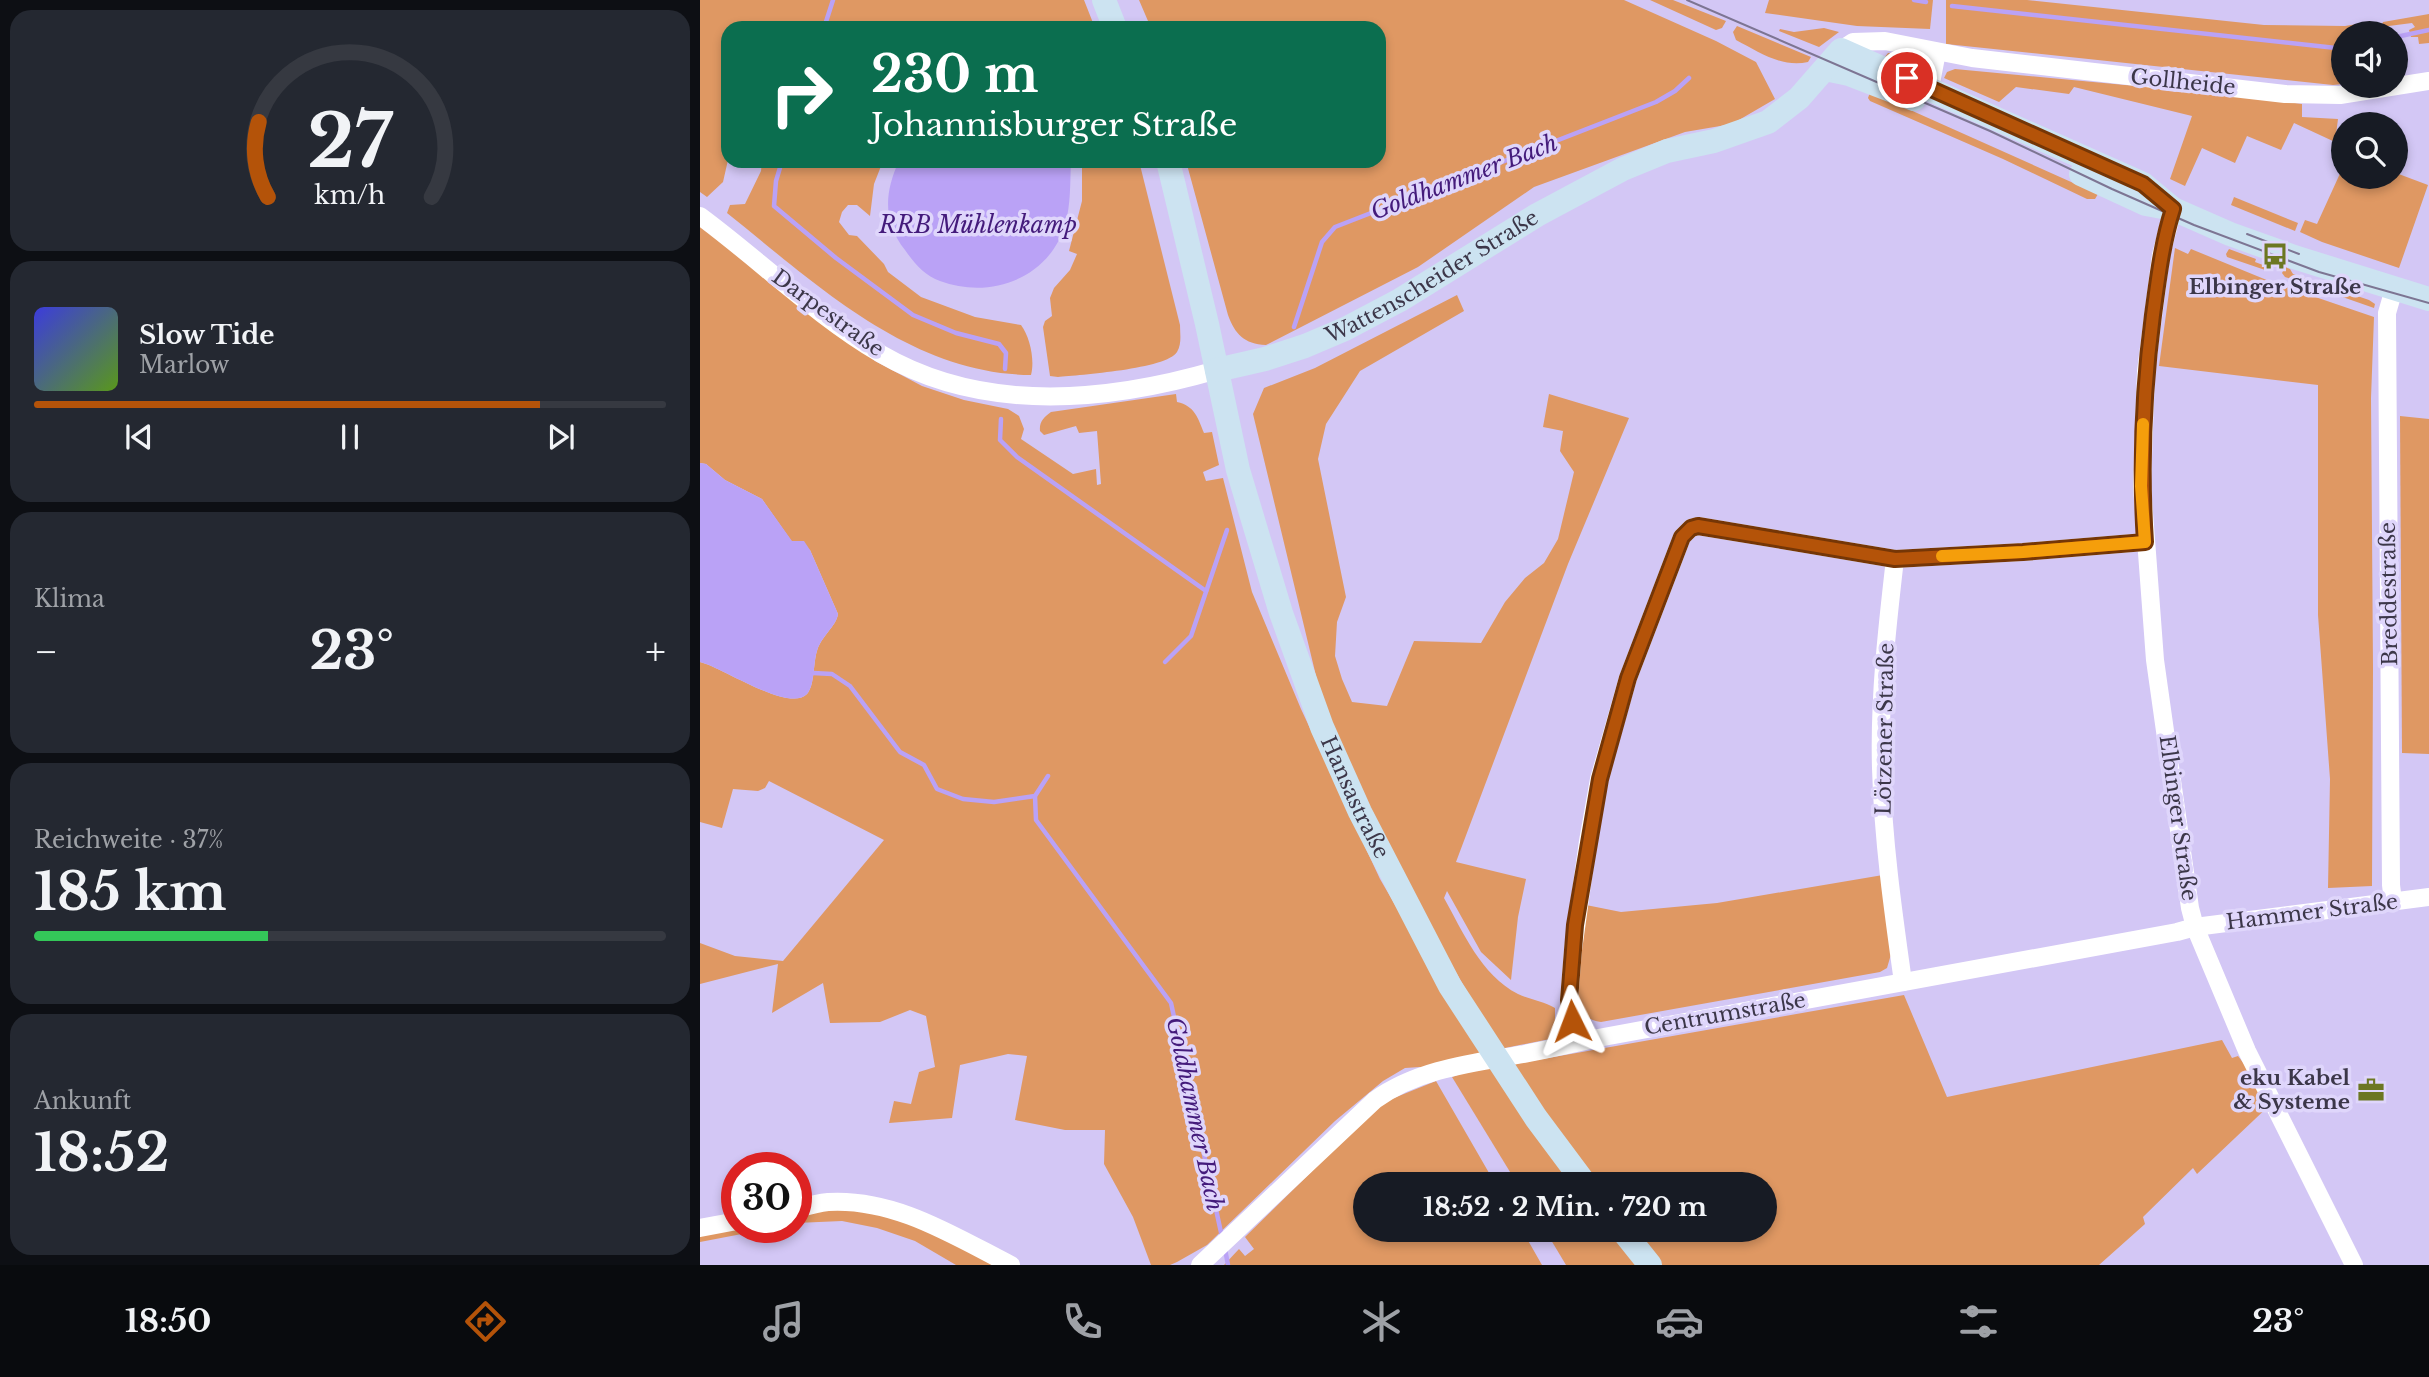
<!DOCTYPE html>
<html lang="de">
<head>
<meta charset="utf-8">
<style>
	:root { --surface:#171b24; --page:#242831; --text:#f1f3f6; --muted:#9ea1a6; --line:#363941; --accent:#b45309 }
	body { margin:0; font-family:"Libre Baskerville",serif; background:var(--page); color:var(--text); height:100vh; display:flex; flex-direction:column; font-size:26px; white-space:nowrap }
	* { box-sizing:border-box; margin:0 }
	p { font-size:23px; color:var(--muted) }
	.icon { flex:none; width:38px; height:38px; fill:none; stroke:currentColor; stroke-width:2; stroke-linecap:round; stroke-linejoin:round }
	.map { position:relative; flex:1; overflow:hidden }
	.drawer { display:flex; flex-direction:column; gap:10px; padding:10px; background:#0d0f14; width:700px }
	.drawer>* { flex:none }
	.hud { position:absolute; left:21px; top:21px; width:665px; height:147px; border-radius:21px; box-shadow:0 4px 10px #0003; background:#0b6e4f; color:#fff; overflow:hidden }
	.fabs { position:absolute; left:1631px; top:21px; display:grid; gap:14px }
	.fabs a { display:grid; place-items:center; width:77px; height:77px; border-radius:50%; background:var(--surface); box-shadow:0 4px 10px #0003; font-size:35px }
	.speed { position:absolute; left:21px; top:1152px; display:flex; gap:14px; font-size:35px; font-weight:700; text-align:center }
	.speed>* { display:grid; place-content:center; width:91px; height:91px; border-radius:50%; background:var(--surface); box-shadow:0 4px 10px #0003; line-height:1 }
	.speed .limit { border:10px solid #d22; background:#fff; color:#111 }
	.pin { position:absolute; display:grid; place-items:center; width:60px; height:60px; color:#fff; margin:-30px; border:4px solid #fff; border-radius:50%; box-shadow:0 2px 7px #0007 }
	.me { position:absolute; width:77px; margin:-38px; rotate:357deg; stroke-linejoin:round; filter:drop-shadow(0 0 5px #0008) }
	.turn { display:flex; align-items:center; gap:24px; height:147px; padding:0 35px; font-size:32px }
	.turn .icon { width:91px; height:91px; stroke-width:2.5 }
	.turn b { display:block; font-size:49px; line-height:60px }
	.big { font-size:52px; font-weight:700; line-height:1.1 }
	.drawer .card { flex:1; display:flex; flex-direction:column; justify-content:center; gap:10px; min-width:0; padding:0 24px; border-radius:21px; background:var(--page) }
	.drawer .dial { align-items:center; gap:0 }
	.dial svg { height:182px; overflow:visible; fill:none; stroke:var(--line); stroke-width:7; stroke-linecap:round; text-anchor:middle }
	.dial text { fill:var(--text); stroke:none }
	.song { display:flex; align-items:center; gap:21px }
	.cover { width:84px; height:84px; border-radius:10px; background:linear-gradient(135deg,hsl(240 70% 55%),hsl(90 70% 35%)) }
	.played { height:7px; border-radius:4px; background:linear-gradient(90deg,var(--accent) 80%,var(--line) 80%) }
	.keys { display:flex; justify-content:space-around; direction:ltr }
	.heat { display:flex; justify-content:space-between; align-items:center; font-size:38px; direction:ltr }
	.charge { height:10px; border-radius:5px; background:linear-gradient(90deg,#34c759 37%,var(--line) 0) }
	.trip { position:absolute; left:653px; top:1172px; width:424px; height:70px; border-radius:35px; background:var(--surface); box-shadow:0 4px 10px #0003; font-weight:700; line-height:70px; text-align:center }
	.tab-bar { display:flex; height:112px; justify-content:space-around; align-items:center; background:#090b0e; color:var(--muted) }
	.tab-bar .icon { width:49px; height:49px }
	.tab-bar .on { color:var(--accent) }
	.tab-bar b { font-size:32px; color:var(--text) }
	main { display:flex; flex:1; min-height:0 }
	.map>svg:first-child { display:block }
	.green { fill:#df9863 }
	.water { fill:#baa2f6 }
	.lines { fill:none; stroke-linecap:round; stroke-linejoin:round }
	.stream { stroke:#baa2f6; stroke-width:4.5 }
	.street { stroke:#fff; stroke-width:18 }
	.secondary { stroke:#cce3f1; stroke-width:24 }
	.tram { stroke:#7d7593; stroke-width:2 }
	.route-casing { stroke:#753606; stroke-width:18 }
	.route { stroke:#b45309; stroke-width:12 }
	.slow { stroke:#f59e0b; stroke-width:12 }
	.labels { text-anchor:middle; stroke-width:7; stroke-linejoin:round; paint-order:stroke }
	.street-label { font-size:21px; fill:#3c3749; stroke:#dfd6fb }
	.poi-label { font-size:21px; font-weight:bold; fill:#3c3749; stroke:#dfd6fb }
	.water-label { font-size:23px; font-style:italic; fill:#441b7b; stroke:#dfd6fb }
</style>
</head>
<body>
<main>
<section class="drawer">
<div class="card dial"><svg viewBox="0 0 100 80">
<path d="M14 69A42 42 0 1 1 86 69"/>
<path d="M14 69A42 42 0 0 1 10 36" stroke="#b45309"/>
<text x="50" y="56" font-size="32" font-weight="700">27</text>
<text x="50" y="72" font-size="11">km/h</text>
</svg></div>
<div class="card">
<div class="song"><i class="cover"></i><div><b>Slow Tide</b><p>Marlow</p></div></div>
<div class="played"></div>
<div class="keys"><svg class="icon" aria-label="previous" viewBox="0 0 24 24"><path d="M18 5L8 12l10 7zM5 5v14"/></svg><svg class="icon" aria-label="pause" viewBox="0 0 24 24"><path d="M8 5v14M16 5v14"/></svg><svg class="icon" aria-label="next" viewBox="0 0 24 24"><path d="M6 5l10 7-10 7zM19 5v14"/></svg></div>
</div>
<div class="card"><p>Klima</p>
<div class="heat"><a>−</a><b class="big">23°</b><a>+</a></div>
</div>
<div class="card"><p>Reichweite · 37%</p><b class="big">185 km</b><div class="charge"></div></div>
<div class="card"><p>Ankunft</p><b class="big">18:52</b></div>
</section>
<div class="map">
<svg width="1729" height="1265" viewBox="0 0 1729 1265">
	<rect width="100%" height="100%" fill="#d3c7f5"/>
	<!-- green -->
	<g class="green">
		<polygon points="0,0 384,0 395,28 28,28 28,160 23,182 7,197 0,192"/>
		<path d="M439,0h485l92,41 40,21 19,37 -43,25 -47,8 -151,55 -116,80 -152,78c-22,-1 -31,-11 -38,-30l-42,-154h193v-133h-228z"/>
		<polygon points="950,0 973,0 1026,21 1022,28 1016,30"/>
		<polygon points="1069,0 1233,0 1230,29 1157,26 1065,13"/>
		<polygon points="1246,0 1327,0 1564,25 1645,26 1663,23 1664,33 1643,33 1643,84 1633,85 1246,44"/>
		<polygon points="1729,14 1729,43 1719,44 1718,37 1711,37 1709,30 1715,27 1712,23 1681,27 1683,22"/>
		<path d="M1037,26l74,31 -3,5c-26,6 -49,-10 -72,-22l-3,-8z"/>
		<polygon points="1124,28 1139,32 1119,47 1079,31 1080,29 1094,32"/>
		<polygon points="1188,53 1203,53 1226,59 1224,72 1185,57"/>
		<polygon points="1255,69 1542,96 1602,104 1602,117 1638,119 1635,142 1594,123 1581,150 1547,136 1535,163 1502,148 1485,186 1470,179 1492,116 1374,87 1369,94 1316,87 1299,102 1244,78 1247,72"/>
		<polygon points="1170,92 1398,194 1395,199 1387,199 1303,159 1170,101 1168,98"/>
		<path d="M62,161h121l-9,23 -4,32 -13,-11h-9l-6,7 -3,10 10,13 8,1 27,28 4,8 33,25 54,20 46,8c9,12 14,35 10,50 -121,-1 -215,-91 -304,-162l3,-8 15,-1 16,-33z"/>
		<path d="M382,161h57l41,164c0,9 2,19 -3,27 -10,17 -98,23 -119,25l-8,-1 -7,-49 2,-6 7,-5 -2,-18 4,-10 16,-18 7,-16 -8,-3 13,-50z"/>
		<polygon points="1643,167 1643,177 1696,177 1696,173 1728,185 1699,268 1622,242 1600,232 1605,220 1617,224"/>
		<polygon points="1534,197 1598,223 1595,231 1531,205"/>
		<path d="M0,226l175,135 47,25 42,14 44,9 11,7 5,13 -3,10 52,35 23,-5 1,16 4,-1 -4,-53 -18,2 -3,-7 -32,9 -4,-4c-1,-9 4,-14 11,-19l125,-18 1,8c18,4 21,16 27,31l8,-1 7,33 -16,7 3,9 17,-3 29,114 49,117 79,170 101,174 -59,16 -2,-2 -15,1 -22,13 -48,40 -128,124 -30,17 -7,3h-19l-18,-48 -29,-53 1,-34h-40l-50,-10 12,-64 -19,-2 -48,11 -8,53 -63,5 5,-22 17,3 8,-32 16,-5 -9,-51 -16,-6 -30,12 -50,1 -7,-40 -51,30 6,-49 -78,20v-41l35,13 48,5 101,-121 -115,-59 -4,7 -7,3 -25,-2 -11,39 -22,-6v-160c22,5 89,51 107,32 8,-9 6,-31 10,-43 4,-15 19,-24 21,-37l-28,-64 -18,-8 -30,-43 -37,-19 -19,-16 -6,-1z"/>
		<polygon points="1475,248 1488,254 1491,249 1574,283 1674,317 1671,398 1673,668 1672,886 1628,888 1630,779 1618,615 1618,385 1459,366"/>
		<polygon points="1529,249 1556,259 1555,262 1563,265 1564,262 1569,264 1570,268 1568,271 1527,257 1526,254"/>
		<polygon points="1585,267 1590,269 1593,274 1669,300 1675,304 1674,308 1585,277 1582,273"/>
		<path d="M757,295l7,16 -104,60 -34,53 -8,35 28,138 -9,25 -2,34 7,23 10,23 35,4 27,-65 67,2 24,-41 20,-24 19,-15 14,-24 16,-67 -14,-21 3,-20 -20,-4 6,-33 80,24 -61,146 -112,298 70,17 -8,38 -7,63 -30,-28 -34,-61 -3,7c19,34 37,77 74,96 12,6 25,7 37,14v18l-5,13 -50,10 -98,-171 -79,-173 -70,-291 11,-26 51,-20z"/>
		<polygon points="1700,416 1729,419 1729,754 1702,753"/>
		<path d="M1183,875l9,76 -5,17 -7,4 -279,50c-10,-1 -19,-6 -21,-16 -6,-21 3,-77 6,-101l35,7 96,-9z"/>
		<polygon points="1204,995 1247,1097 1522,1040 1532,1058 1538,1056 1573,1102 1497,1174 1493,1168 1443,1217 1445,1224 1399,1265 961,1265 932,1230 1064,1230 1064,1185 896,1185 809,1065"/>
		<polygon points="791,1067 875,1185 818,1185 752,1077 766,1072"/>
		<polygon points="736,1081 796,1185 665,1185 665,1230 822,1230 842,1265 524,1265 539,1249 545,1256 554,1249 545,1237 673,1111 684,1102"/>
		<polygon points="138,1209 177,1213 205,1221 296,1265 256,1265 215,1241 177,1228 142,1221 96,1223 96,1215"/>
		<polygon points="37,1227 79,1227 0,1242 0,1233"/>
		<polygon points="845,1230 912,1230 941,1265 866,1265"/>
	</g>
	<!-- water -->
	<g class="water">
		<path d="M199,161h172c-1,21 0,44 -6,64 -16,53 -74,75 -125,56 -15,-5 -26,-18 -35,-31 -22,-28 -21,-57 -6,-89z"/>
		<path d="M0,463l6,1 19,16 37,19 30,42h12l6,9 28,64c-2,13 -17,22 -21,37 -4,12 -2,34 -10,43 -18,19 -85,-27 -107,-32z"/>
	</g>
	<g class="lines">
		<!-- stream -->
		<g class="stream">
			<polyline points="1214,0 1226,2"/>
			<polyline points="1252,6 1636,48 1643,47"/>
			<polyline points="124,28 133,0"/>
			<polyline points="1696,37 1729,30"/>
			<polyline points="82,161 76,181 74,206 136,258 213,315 256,333 299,344 306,353 305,369"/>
			<polyline points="594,327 622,242 635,227 956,102 975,91 989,78"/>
			<polyline points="301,419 300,440 317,457 506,591"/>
			<polyline points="465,662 491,636 527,530"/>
			<polyline points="113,673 132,674 150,686 200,752 224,765 237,789 263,799 294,802 335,796"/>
			<polyline points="348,776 335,796 336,820 471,1003 522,1237"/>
			<polyline points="525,1249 528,1265"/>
		</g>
		<!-- street -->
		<g class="street">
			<polyline points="1141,50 1153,42 1185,41 1272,58 1585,94 1640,95 1729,81"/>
			<polyline points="1230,88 1237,52"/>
			<polyline points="1473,209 1461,255 1446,371 1442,486 1455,660 1490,908 1495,927 1547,1051 1654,1265"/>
			<path d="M0,216c61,45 116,100 181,138 103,60 226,48 336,16"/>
			<path d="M1195,559c-8,69 -16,140 -14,209 2,72 12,143 22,214"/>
			<polyline points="1693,901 1691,885 1687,313 1694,289"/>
			<polyline points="874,1043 869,1000 873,950 888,841 899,779 928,678 982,537 991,528 998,526 1195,559 1323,552 1445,542"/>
			<path d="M96,1209c11,-3 22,-6 32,-7 67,-4 126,34 183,63"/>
			<polyline points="0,1228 37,1221"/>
			<path d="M500,1265l175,-165c43,-31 98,-37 149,-46 25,-5 49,-10 74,-16l579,-106 18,-5 234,-30"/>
		</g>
		<!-- secondary -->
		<g class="secondary">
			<polyline points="404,0 415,28"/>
			<polyline points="1125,69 1149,74 1214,99"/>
			<path id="s1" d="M468,161l39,163 31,146 43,143 41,114 38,85 90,174 86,132 50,67"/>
			<polyline points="1381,174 1446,204 1473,209 1530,234 1594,257 1729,299"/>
			<path id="s2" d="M517,370l48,-11 40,-13 40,-17 55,-29 137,-85 86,-46 44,-18 47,-10 54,-19 31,-24 42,-48 302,134 30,25"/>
			<polyline points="922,1230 950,1265"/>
		</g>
		<!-- tram -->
		<g class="tram">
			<polyline points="987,0 1290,131 1412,189 1494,225 1619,272 1729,303"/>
			<polyline points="1427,185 1472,204"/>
			<polyline points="1547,234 1599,254"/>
		</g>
	</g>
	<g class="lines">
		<!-- route casing -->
		<g class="route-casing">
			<path id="route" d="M872,1021l-3,-21 6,-75 25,-146 28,-101 54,-141 9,-9 7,-2 197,33 128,-7 122,-10c-5,-77 -2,-151 8,-227 5,-36 9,-72 20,-106l-30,-25 -236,-106"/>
		</g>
		<!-- route -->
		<use href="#route" class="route"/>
		<!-- slow -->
		<polyline class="slow" points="1242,556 1323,552 1445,542 1441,486 1443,424"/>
	</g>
	<!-- icons -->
	<defs>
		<g id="bus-bare" transform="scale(2.1)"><path d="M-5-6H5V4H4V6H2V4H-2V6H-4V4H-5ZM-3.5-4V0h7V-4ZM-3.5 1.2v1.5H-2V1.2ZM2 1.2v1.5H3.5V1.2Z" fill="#6c7722" stroke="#dfd6fb" stroke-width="2.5" paint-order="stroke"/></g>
		<g id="office-bare" transform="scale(2.1)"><path d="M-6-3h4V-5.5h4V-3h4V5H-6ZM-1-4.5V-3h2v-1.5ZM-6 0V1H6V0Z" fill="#6c7722" stroke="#dfd6fb" stroke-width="2.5" paint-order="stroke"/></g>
	</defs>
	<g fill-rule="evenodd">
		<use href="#bus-bare" x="1575" y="256"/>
		<use href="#office-bare" x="1671" y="1090"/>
	</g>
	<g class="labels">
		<!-- street labels -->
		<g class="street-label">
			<text transform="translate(1483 82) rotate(6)" y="7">Gollheide</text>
			<text dy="7" stroke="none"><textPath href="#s2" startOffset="236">Wattenscheider Straße</textPath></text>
			<text transform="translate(128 313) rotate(36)" y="7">Darpestraße</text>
			<text transform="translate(1689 594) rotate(-91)" y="7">Breddestraße</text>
			<text transform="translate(1185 729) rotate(-89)" y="7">Lötzener Straße</text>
			<text dy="7" stroke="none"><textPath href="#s1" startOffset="665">Hansastraße</textPath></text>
			<text transform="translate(1478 818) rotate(82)" y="7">Elbinger Straße</text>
			<text transform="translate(1612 912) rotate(-7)" y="7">Hammer Straße</text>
			<text transform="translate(1025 1014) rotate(-10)" y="7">Centrumstraße</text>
		</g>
		<!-- poi labels -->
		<g class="poi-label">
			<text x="1575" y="294">Elbinger Straße</text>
			<text x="1650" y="1085" text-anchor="end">eku Kabel<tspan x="1650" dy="24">&amp; Systeme</tspan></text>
		</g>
		<!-- water labels -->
		<g class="water-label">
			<text transform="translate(764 177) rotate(-21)" y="8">Goldhammer Bach</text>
			<text x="278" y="233">RRB Mühlenkamp</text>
			<text transform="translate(495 1114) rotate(78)" y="8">Goldhammer Bach</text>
		</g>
	</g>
</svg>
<div class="fabs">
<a><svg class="icon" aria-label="sound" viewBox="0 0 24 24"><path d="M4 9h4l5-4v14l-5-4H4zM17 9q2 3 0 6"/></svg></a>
<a><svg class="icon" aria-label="search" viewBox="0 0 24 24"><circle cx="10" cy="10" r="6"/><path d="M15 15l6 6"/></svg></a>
</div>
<div class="speed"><div class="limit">30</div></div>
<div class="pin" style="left:1207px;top:78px;background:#d93025"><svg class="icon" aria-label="arrive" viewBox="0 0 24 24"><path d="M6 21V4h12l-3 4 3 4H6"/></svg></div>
<svg class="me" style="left:872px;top:1021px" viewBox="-20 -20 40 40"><path d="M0-17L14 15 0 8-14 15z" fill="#b45309" stroke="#fff" stroke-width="4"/></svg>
<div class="trip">18:52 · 2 Min. · 720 m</div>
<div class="hud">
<div class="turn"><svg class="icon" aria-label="right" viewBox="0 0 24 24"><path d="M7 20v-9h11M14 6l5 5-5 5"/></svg><div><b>230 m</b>Johannisburger Straße</div></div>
</div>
</div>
</main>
<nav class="tab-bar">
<b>18:50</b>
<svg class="icon on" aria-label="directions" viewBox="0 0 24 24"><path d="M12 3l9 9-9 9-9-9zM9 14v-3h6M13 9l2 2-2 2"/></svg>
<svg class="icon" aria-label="music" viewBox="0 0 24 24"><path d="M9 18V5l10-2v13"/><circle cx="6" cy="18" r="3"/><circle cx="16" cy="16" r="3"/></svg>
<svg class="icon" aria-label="phone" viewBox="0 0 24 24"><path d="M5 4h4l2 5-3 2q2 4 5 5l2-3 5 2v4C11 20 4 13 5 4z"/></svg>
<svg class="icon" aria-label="climate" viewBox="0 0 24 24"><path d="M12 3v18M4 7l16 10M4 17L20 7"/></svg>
<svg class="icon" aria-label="car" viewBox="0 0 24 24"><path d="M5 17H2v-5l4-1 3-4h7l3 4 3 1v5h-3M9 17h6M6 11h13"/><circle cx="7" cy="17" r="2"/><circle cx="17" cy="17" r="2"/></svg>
<svg class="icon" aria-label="filters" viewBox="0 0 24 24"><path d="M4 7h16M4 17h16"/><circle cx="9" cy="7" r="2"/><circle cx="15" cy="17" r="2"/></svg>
<b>23°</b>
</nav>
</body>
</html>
